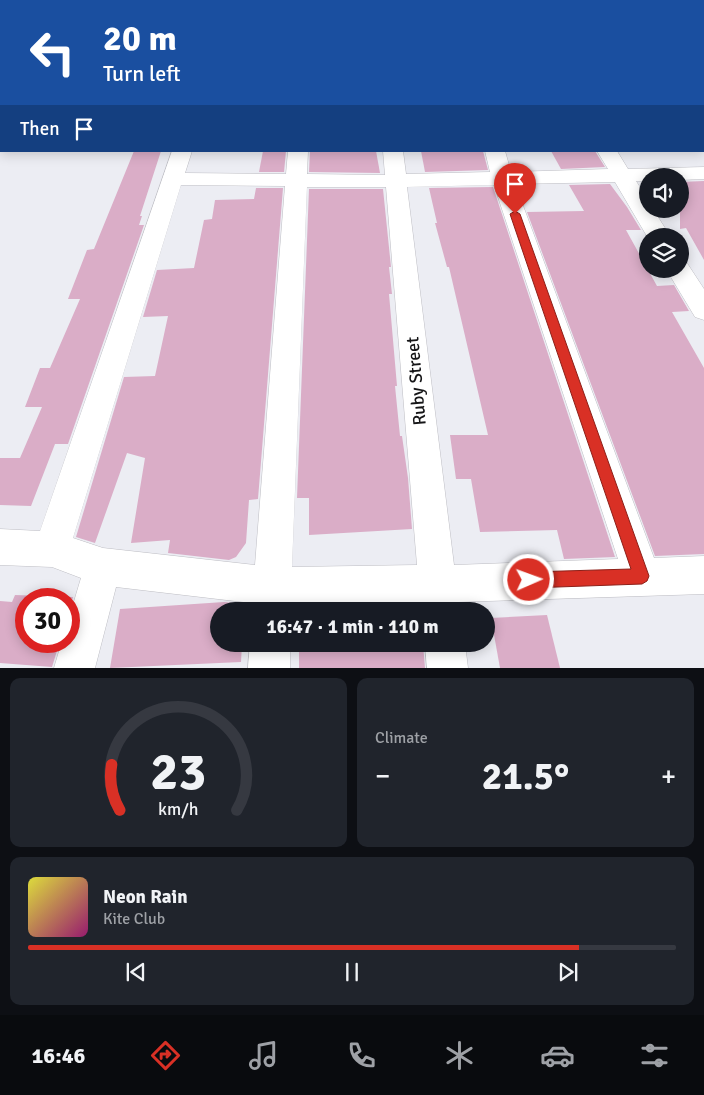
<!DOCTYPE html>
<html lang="en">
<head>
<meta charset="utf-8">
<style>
	:root { --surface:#171b24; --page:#20242c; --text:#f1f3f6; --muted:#9ea1a6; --line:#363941; --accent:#d93025 }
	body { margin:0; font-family:Signika,sans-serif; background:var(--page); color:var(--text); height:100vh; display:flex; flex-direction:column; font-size:19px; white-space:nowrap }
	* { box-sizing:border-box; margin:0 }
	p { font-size:16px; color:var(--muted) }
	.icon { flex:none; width:28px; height:28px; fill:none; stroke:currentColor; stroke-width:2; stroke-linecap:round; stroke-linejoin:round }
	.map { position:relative; height:668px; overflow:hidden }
	.side { display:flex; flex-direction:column; gap:10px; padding:10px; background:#0d0f14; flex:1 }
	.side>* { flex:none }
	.guide { position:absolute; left:0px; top:0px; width:705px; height:152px; box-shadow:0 2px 12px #0003; background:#1a4fa0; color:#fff; overflow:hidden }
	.controls { position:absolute; left:639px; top:168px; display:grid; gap:10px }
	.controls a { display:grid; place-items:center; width:50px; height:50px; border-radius:50%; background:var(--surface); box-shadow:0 2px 12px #0003; font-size:25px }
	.speed { position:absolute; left:15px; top:588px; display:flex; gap:10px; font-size:25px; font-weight:700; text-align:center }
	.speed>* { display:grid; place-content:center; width:65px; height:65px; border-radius:50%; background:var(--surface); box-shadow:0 2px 12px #0003; line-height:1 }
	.speed .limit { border:8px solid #d22; background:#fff; color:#111 }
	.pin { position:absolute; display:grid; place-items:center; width:42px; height:42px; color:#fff; margin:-51px -21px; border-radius:50% 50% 50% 0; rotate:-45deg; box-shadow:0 0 5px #0007 }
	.pin .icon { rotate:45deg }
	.me { position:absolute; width:55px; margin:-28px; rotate:88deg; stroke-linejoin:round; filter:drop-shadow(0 0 4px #0008) }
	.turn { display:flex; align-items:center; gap:18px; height:105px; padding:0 20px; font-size:22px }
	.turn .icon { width:65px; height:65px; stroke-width:2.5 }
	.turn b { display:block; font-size:35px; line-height:42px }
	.then { display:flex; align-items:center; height:48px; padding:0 20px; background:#0003; gap:10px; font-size:19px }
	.big { font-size:38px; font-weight:700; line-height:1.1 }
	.side .widget { flex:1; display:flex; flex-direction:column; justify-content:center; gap:8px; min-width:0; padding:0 18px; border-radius:10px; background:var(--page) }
	.side .dial { align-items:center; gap:0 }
	.dial svg { height:130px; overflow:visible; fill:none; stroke:var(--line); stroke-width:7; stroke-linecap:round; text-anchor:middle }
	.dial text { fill:var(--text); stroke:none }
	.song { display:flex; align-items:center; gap:15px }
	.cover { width:60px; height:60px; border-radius:8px; background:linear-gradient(135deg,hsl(60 70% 55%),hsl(320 70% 35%)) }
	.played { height:5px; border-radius:2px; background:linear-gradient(90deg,var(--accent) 85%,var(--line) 85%) }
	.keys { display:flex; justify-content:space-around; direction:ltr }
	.heat { display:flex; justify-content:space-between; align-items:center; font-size:28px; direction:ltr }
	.side .tiles { flex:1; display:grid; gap:10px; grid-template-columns:1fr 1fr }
	.widget:last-child { grid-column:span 2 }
	.trip { position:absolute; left:210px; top:602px; width:285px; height:50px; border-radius:25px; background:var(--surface); box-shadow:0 2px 12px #0003; font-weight:700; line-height:50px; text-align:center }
	.tabs { display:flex; height:80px; justify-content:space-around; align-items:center; background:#090b0e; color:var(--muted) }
	.tabs .icon { width:35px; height:35px }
	.tabs .selected { color:var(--accent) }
	.tabs b { font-size:22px; color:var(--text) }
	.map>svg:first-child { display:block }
	.building { fill:#daadc7 }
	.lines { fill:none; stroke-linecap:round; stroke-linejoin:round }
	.minor-casing { stroke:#bebec4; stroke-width:1 }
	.minor { fill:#fff; fill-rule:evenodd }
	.route { fill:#d93025; stroke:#8d1f18 }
	.labels { text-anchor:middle; stroke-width:4.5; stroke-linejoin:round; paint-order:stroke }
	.street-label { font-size:18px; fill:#151517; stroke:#fff }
</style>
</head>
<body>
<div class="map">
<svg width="704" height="668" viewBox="0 0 704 668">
	<rect width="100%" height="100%" fill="#ecedf3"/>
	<!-- building -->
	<g class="building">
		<polygon points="134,151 161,151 140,216 142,216 139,225 144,225 68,444 55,444 31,506 0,505 0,458 20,458 42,407 25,407 40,368 50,368 80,299 68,299 87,250 94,249"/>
		<polygon points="263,151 286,151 284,172 259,172"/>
		<polygon points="310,151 376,151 380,173 309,172"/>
		<polygon points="421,151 483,151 488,170 425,172"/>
		<polygon points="551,151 595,151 605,167 561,169"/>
		<polygon points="704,181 704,260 686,228 680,229 680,182"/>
		<polygon points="610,184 627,207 641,230 626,230 657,286 674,285 689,311 672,312 704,368 704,554 655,556 527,212 584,211 569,185"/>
		<polygon points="493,187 615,557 564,559 557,530 480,532 471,479 456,479 450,435 488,435 449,267 447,267 435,223 437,223 429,188"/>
		<polygon points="256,188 283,188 258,499 249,500 246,543 236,557 229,560 168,553 170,540 131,543 145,458 127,453 95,543 76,537 124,377 155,376 168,316 143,317 157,270 194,268 204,220 212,219 215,200 254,199"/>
		<polygon points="309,189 383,189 391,267 389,267 392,294 389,294 397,386 395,386 400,436 402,436 408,478 412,529 309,535 309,498 297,498"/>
		<polygon points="15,595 73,597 69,612 69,599 26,599 26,641 60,641 52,667 0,663 0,601 12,602"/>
		<polygon points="224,602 245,604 244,611 219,611 219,644 242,644 241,662 110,668 120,609"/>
		<polygon points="547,615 560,668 500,668 491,618"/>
		<polygon points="299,644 423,644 425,668 299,668"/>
	</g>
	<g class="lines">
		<!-- minor casing -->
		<g class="minor-casing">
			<g id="minor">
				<polygon points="509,0 523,0 524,1 510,1"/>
				<path d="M172,151h20l-7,22 101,1 2,-23h20l-1,23 78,1 -2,-24h20l3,23 84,-2 -5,-21h20l6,21 97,-3 -11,-18h20l11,18 76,-2v12l-24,1v-4h-32v5h-12l12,19v9h5l17,27h-22v2l-33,-56 -100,2 139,374 50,-2v38l-246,8 1,9h-38l-1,-8 -129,2 -1,6h-38v-8l-136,-16 -21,81h-41l8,-27h7v-23l12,-40 -29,-11 -52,-2v-36l40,2zM181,185l104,1 -30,379 -152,-17 -30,-10zM494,185l124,374 -164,6 -47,-378zM307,187h79l31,378 -125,2z"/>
				<polygon points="680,261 687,263 704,289 704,320 695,317 666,269 680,269"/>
				<polygon points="250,644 290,644 290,668 248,668"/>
				<polygon points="425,644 465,644 468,668 427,668"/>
			</g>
		</g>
		<!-- minor -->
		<use href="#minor" class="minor"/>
	</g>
	<!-- route -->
	<polygon class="route" points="515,211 520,214 649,576 647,581 642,584 529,588 524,586 521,580 524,575 529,572 631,569 510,214"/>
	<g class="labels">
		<!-- street labels -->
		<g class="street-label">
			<text transform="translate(416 381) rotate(-95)" y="6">Ruby Street</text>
		</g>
	</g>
</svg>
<div class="controls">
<a><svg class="icon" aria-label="sound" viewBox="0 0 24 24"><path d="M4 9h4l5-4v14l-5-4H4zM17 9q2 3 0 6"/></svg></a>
<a><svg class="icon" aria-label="layers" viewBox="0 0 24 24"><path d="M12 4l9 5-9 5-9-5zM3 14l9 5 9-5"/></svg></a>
</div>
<div class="speed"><div class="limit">30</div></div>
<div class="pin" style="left:515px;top:214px;background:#d93025"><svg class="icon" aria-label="arrive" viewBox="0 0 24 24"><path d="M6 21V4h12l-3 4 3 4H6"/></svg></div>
<svg class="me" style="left:529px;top:580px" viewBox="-20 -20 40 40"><circle r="17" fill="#d93025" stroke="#fff" stroke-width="3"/><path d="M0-11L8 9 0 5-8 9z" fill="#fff"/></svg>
<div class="trip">16:47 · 1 min · 110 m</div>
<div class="guide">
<div class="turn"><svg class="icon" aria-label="left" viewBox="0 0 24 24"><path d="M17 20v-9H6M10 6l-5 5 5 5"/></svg><div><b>20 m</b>Turn left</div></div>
<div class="then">Then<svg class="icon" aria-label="arrive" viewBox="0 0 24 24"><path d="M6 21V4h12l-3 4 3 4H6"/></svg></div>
</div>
</div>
<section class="side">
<div class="tiles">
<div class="widget dial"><svg viewBox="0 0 100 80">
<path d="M14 69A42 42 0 1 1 86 69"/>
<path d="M14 69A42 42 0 0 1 9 41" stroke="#d93025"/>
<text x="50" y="56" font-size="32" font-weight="700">23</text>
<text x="50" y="72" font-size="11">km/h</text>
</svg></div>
<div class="widget"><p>Climate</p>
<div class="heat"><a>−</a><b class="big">21.5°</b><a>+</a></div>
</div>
<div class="widget">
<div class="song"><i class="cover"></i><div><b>Neon Rain</b><p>Kite Club</p></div></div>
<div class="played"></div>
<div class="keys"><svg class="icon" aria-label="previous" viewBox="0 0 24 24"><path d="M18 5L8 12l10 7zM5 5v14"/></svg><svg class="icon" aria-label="pause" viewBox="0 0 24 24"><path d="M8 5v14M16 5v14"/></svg><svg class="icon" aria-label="next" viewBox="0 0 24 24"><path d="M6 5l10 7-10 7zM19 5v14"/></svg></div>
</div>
</div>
</section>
<nav class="tabs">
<b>16:46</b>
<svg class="icon selected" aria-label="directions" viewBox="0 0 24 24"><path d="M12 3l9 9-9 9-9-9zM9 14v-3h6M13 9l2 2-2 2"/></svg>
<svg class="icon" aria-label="music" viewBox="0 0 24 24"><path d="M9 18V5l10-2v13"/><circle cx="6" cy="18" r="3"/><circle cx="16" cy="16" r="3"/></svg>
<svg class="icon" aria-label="phone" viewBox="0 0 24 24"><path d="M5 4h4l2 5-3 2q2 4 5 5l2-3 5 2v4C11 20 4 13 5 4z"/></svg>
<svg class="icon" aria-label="climate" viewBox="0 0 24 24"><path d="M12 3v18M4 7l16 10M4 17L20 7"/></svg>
<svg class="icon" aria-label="car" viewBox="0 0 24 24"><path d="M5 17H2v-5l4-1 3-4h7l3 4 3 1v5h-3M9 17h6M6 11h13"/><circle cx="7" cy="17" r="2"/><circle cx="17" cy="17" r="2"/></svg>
<svg class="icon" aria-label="filters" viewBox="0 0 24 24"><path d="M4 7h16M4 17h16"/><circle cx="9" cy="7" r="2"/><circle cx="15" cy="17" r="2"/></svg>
</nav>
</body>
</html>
